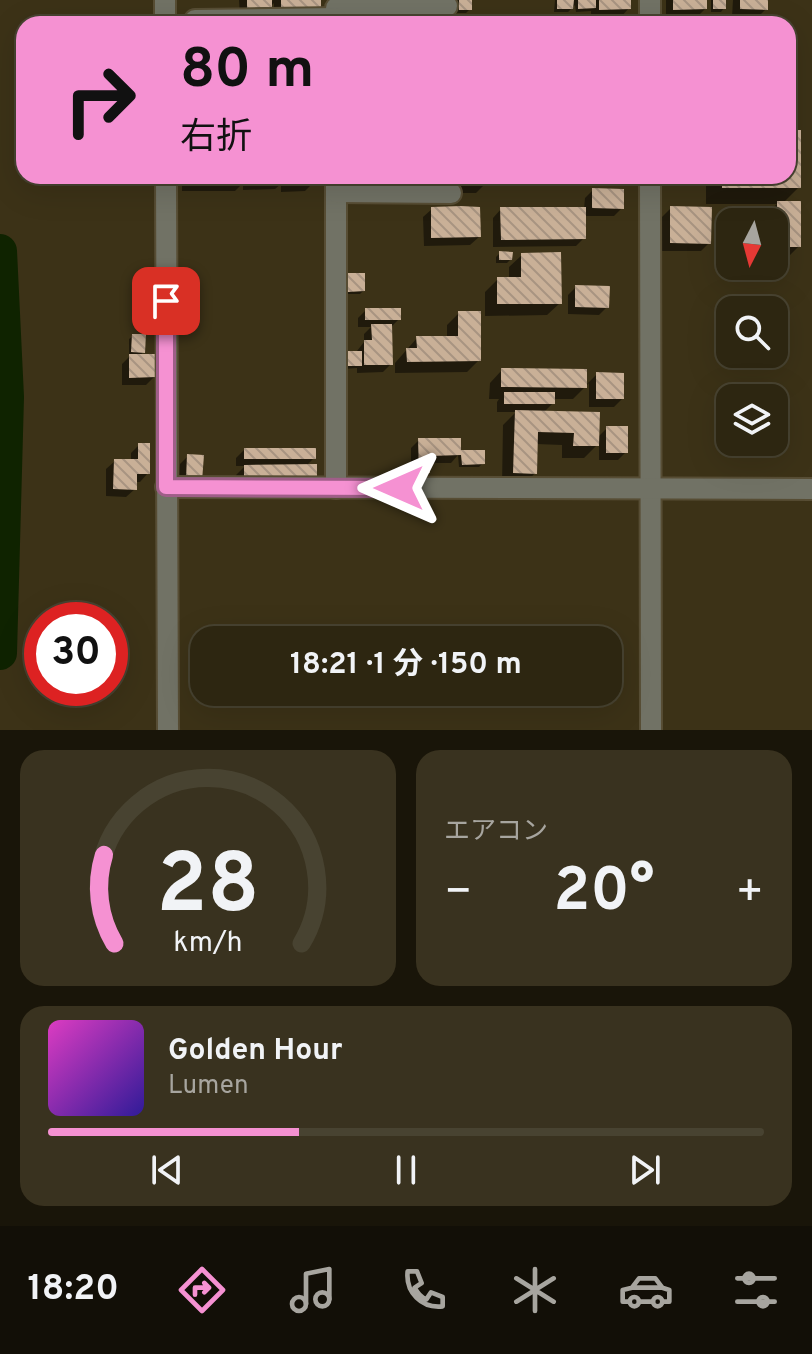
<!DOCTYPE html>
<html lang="ja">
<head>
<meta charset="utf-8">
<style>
	:root { --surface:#2d2611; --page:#39321f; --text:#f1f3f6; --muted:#a7a59f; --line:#484331; --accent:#f591d2 }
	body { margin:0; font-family:Overpass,"Noto Sans JP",sans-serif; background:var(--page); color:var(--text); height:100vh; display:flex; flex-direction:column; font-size:30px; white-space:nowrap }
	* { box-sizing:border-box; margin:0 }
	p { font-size:26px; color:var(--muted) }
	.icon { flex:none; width:44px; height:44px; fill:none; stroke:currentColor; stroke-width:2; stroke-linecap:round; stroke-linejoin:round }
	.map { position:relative; height:730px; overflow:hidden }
	.drawer { display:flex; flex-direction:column; gap:20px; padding:20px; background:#191509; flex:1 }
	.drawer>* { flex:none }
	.top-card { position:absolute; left:16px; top:16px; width:780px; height:168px; border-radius:24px; box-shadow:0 8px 32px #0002,0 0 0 2px var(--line); background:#f591d2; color:#111; overflow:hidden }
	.needle { width:52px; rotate:186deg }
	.buttons { position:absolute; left:716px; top:208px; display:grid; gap:16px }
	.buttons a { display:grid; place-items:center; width:72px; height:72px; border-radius:16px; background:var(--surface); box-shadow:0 8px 32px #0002,0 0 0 2px var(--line); font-size:40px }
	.speed { position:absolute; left:24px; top:602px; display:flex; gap:16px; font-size:40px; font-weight:700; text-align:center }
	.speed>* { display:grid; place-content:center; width:104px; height:104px; border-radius:50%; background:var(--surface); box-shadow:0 8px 32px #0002,0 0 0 2px var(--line); line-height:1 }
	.speed .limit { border:12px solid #d22; background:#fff; color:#111 }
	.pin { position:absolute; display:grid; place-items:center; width:68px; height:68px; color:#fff; margin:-34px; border-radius:16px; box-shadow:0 4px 12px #0006 }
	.me { position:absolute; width:88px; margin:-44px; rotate:270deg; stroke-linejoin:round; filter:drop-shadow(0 0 6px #0008) }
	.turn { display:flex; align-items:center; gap:28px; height:168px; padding:0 32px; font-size:36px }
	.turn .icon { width:104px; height:104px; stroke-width:2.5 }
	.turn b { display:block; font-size:56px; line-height:68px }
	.big { font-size:60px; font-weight:700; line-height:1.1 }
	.drawer .card { flex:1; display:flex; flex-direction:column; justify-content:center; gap:12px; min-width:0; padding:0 28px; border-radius:24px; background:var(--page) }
	.drawer .dial { align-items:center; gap:0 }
	.dial svg { height:208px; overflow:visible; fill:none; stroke:var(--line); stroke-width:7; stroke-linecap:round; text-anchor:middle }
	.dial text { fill:var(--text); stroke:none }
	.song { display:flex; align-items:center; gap:24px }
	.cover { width:96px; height:96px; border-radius:12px; background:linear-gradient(135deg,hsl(310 70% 55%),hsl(250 70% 35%)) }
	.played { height:8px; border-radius:4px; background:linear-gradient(90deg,var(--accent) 35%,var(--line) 35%) }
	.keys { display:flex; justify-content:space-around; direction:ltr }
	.heat { display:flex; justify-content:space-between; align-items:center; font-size:44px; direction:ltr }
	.drawer .tiles { flex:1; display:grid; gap:20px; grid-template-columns:1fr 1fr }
	.card:last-child { grid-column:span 2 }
	.trip { position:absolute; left:190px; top:626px; width:432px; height:80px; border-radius:24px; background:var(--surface); box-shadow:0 8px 32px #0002,0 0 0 2px var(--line); font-weight:700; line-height:80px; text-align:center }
	.dock { display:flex; height:128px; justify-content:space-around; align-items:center; background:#120f07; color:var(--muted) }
	.dock .icon { width:56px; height:56px }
	.dock .current { color:var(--accent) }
	.dock b { font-size:36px; color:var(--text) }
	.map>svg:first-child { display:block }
	.shadow { fill:#0007 }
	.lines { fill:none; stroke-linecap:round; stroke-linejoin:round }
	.river { stroke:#0f2300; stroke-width:34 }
	.building { fill:url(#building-back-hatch) }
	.minor-casing { stroke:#574d34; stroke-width:24 }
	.minor { stroke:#717265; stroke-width:20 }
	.route-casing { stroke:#9f5e88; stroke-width:20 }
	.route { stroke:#f591d2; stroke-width:14 }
</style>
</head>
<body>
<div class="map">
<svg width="812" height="730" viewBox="0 0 812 730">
	<defs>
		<pattern id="building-back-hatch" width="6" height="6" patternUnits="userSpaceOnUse" patternTransform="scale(2)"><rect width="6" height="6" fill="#c9b097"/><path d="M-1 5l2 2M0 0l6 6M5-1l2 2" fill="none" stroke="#a89481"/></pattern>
	</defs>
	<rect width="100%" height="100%" fill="#3c3217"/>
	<!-- shadow -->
	<g class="shadow">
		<polygon points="239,0 270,0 270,2 273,0 319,0 274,17 274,3 262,15 240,16"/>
		<polygon points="456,0 470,0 470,9 466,13 456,13"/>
		<polygon points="555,0 629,0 629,8 621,17 591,17 591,11 576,12 575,5 568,12 554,12"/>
		<polygon points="666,0 705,0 705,9 697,17 666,17"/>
		<polygon points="711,0 724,0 724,8 721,12 711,12"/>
		<polygon points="733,0 766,0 766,9 758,17 732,17"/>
		<polygon points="788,132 799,187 783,203 799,246 786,259 774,259 774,222 754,222 758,218 765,218 765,215 777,204 706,204 706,176 788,176"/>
		<polygon points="182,176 313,176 313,183 305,191 281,192 281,184 275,189 243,190 243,183 235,191 182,191"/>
		<polygon points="343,176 360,176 356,182 342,180"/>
		<polygon points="374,176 418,176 418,181 409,189 374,186"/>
		<polygon points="456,176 484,176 484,185 476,193 456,193"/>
		<polygon points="593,190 622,208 614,216 584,216 584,238 576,246 493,247 493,218 501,209 584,209 585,198"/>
		<polygon points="671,208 709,243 701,251 662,251 662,217"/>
		<polygon points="432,209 479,237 470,245 424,246 423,217"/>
		<polygon points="500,253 510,260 507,263 496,263 496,257"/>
		<polygon points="522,255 560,303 547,315 485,316 485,292 498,279 509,279 509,267"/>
		<polygon points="348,275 363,291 360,294 345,294 345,278"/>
		<polygon points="576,287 607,307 599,315 568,314 568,295"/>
		<polygon points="366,310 399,319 390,328 391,364 383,372 357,373 357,368 343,369 364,342 364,334 371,327 358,327 358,318"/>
		<polygon points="459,313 479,360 467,372 395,373 395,363 417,338 447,338 447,325"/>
		<polygon points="133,336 143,352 140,356 154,377 146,385 122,385 122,364 129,357 129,339"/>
		<polygon points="502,370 585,386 597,374 622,399 614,407 589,407 589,383 573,399 553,399 553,403 543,413 597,438 607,428 626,452 618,460 599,460 599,443 584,458 562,458 562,445 536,444 535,473 523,486 502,485 503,425 516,412 497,412 497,402 499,399 489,399 490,383"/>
		<polygon points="419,440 459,440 459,455 462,452 483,463 479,467 459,467 458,455 451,463 428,463 428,473 420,481 411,481 411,448"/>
		<polygon points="139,445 148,473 140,482 135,482 135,489 126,497 106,496 106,469 115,461 131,461 131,453"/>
		<polygon points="244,450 314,458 306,466 315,476 307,484 236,485 236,475 245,466 236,466 236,458"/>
		<polygon points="188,456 201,457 179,488 180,464"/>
	</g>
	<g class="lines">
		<!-- river -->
		<polyline class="river" points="0,251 7,397 0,653"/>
	</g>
	<!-- building -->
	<g class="building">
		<polygon points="247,0 272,0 272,7 247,8"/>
		<polygon points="281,0 321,0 321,9 281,10"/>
		<rect x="459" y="0" width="13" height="10"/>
		<polygon points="557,0 574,0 573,9 557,9"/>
		<polygon points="578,0 596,0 596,8 578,9"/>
		<polygon points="599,0 631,0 631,9 599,10"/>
		<polygon points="673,0 707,0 707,9 673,10"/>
		<rect x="713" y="0" width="13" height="9"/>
		<polygon points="740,0 768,0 768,10 740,9"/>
		<polygon points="469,15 469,24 455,24 455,16"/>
		<polygon points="788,130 801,130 801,188 722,188 722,176 788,176"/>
		<rect x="189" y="176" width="56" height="8"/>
		<polygon points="251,176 285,176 286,182 251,183"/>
		<polygon points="288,176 315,176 315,184 289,185"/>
		<polygon points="381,176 420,176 420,181 381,179"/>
		<polygon points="463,176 486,176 486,186 464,186"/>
		<polygon points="592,188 624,189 624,209 592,208"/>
		<polygon points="777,201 801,201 801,247 774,247 774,222 757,222 757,216 777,216"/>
		<polygon points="461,206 480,207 481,237 431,238 431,207"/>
		<polygon points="670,206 712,207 711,244 670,243"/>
		<polygon points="500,207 586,207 586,239 501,240"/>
		<polygon points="499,251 513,252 512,260 499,260"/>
		<polygon points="561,252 562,304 497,304 497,277 521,277 521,253"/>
		<polygon points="348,273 365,273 365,291 348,292"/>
		<polygon points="575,285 610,286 609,308 575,307"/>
		<rect x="365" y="308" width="36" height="12"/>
		<polygon points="458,311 481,311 481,361 407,362 406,348 417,348 416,336 458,336"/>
		<polygon points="371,324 392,324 393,365 364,365 364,340 372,340"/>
		<polygon points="132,334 146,334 145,353 131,352"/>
		<rect x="345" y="351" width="17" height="15"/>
		<polygon points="129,354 156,354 156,377 129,378"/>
		<polygon points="501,368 587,369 587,388 501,387"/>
		<polygon points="596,372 624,373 624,399 596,399"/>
		<rect x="504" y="392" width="51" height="12"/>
		<polygon points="515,410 600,412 599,446 573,446 574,433 538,432 537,474 513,473"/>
		<rect x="606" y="426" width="22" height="27"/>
		<polygon points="418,438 461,438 461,450 485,450 485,464 462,465 461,455 430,456 430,473 419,474"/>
		<polygon points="138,443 150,443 150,474 137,474 137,490 113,489 114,459 138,459"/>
		<rect x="244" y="448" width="72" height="11"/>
		<polygon points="187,454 204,455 202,481 186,480"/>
		<polygon points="317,464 317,477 244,477 244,465"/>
	</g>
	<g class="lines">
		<!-- minor casing -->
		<g class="minor-casing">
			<g id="minor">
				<polyline points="165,0 165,24"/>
				<polyline points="650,0 650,24"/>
				<polyline points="336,8 447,6"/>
				<polyline points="195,20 336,18"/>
				<polyline points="166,176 168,730"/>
				<polyline points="336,176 336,488"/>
				<polyline points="650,176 651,730"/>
				<polyline points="336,192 451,193"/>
				<polyline points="166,487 812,489"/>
			</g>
		</g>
		<!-- minor -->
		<use href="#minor" class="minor"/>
	</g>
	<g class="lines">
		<!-- route casing -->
		<g class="route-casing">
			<polyline id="route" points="166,301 166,487 399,488"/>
		</g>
		<!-- route -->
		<use href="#route" class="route"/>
	</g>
</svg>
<div class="buttons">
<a><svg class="needle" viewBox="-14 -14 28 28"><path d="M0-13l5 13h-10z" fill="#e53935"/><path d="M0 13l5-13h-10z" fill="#a7a59f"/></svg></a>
<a><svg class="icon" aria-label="search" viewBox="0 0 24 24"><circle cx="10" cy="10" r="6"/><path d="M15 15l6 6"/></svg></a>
<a><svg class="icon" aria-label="layers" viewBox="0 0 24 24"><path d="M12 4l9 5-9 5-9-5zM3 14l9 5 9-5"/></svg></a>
</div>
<div class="speed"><div class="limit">30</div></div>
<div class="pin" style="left:166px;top:301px;background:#d93025"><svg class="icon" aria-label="arrive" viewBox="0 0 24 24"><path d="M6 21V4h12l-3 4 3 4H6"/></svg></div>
<svg class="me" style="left:399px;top:488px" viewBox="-20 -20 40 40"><path d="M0-17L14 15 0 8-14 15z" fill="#f591d2" stroke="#fff" stroke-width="4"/></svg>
<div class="trip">18:21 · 1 分 · 150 m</div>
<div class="top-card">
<div class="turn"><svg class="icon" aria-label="right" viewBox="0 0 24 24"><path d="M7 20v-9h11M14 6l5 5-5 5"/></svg><div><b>80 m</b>右折</div></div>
</div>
</div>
<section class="drawer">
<div class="tiles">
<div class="card dial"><svg viewBox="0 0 100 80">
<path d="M14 69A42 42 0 1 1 86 69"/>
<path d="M14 69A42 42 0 0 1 10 35" stroke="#f591d2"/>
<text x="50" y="56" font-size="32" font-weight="700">28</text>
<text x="50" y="72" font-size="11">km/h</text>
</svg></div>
<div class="card"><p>エアコン</p>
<div class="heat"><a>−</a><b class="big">20°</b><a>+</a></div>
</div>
<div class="card">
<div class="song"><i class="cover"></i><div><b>Golden Hour</b><p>Lumen</p></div></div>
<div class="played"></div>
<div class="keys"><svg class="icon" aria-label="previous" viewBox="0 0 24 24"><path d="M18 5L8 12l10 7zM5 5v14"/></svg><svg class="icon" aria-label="pause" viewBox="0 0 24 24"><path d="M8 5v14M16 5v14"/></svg><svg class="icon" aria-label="next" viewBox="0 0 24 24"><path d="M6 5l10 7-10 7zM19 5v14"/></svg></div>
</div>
</div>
</section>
<nav class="dock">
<b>18:20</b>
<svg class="icon current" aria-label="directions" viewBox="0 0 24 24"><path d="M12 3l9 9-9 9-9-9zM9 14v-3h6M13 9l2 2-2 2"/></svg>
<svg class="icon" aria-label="music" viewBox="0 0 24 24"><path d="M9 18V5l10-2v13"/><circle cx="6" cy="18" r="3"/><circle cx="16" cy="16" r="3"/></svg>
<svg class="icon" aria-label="phone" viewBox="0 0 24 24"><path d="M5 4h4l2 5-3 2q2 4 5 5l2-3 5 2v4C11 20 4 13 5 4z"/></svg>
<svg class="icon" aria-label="climate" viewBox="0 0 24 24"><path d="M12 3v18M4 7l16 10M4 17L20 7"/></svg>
<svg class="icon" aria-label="car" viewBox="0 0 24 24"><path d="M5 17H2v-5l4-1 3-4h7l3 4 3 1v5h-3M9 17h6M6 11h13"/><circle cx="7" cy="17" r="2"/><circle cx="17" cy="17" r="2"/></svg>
<svg class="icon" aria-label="filters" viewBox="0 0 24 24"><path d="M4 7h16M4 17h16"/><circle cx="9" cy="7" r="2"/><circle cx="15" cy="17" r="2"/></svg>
</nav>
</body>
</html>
